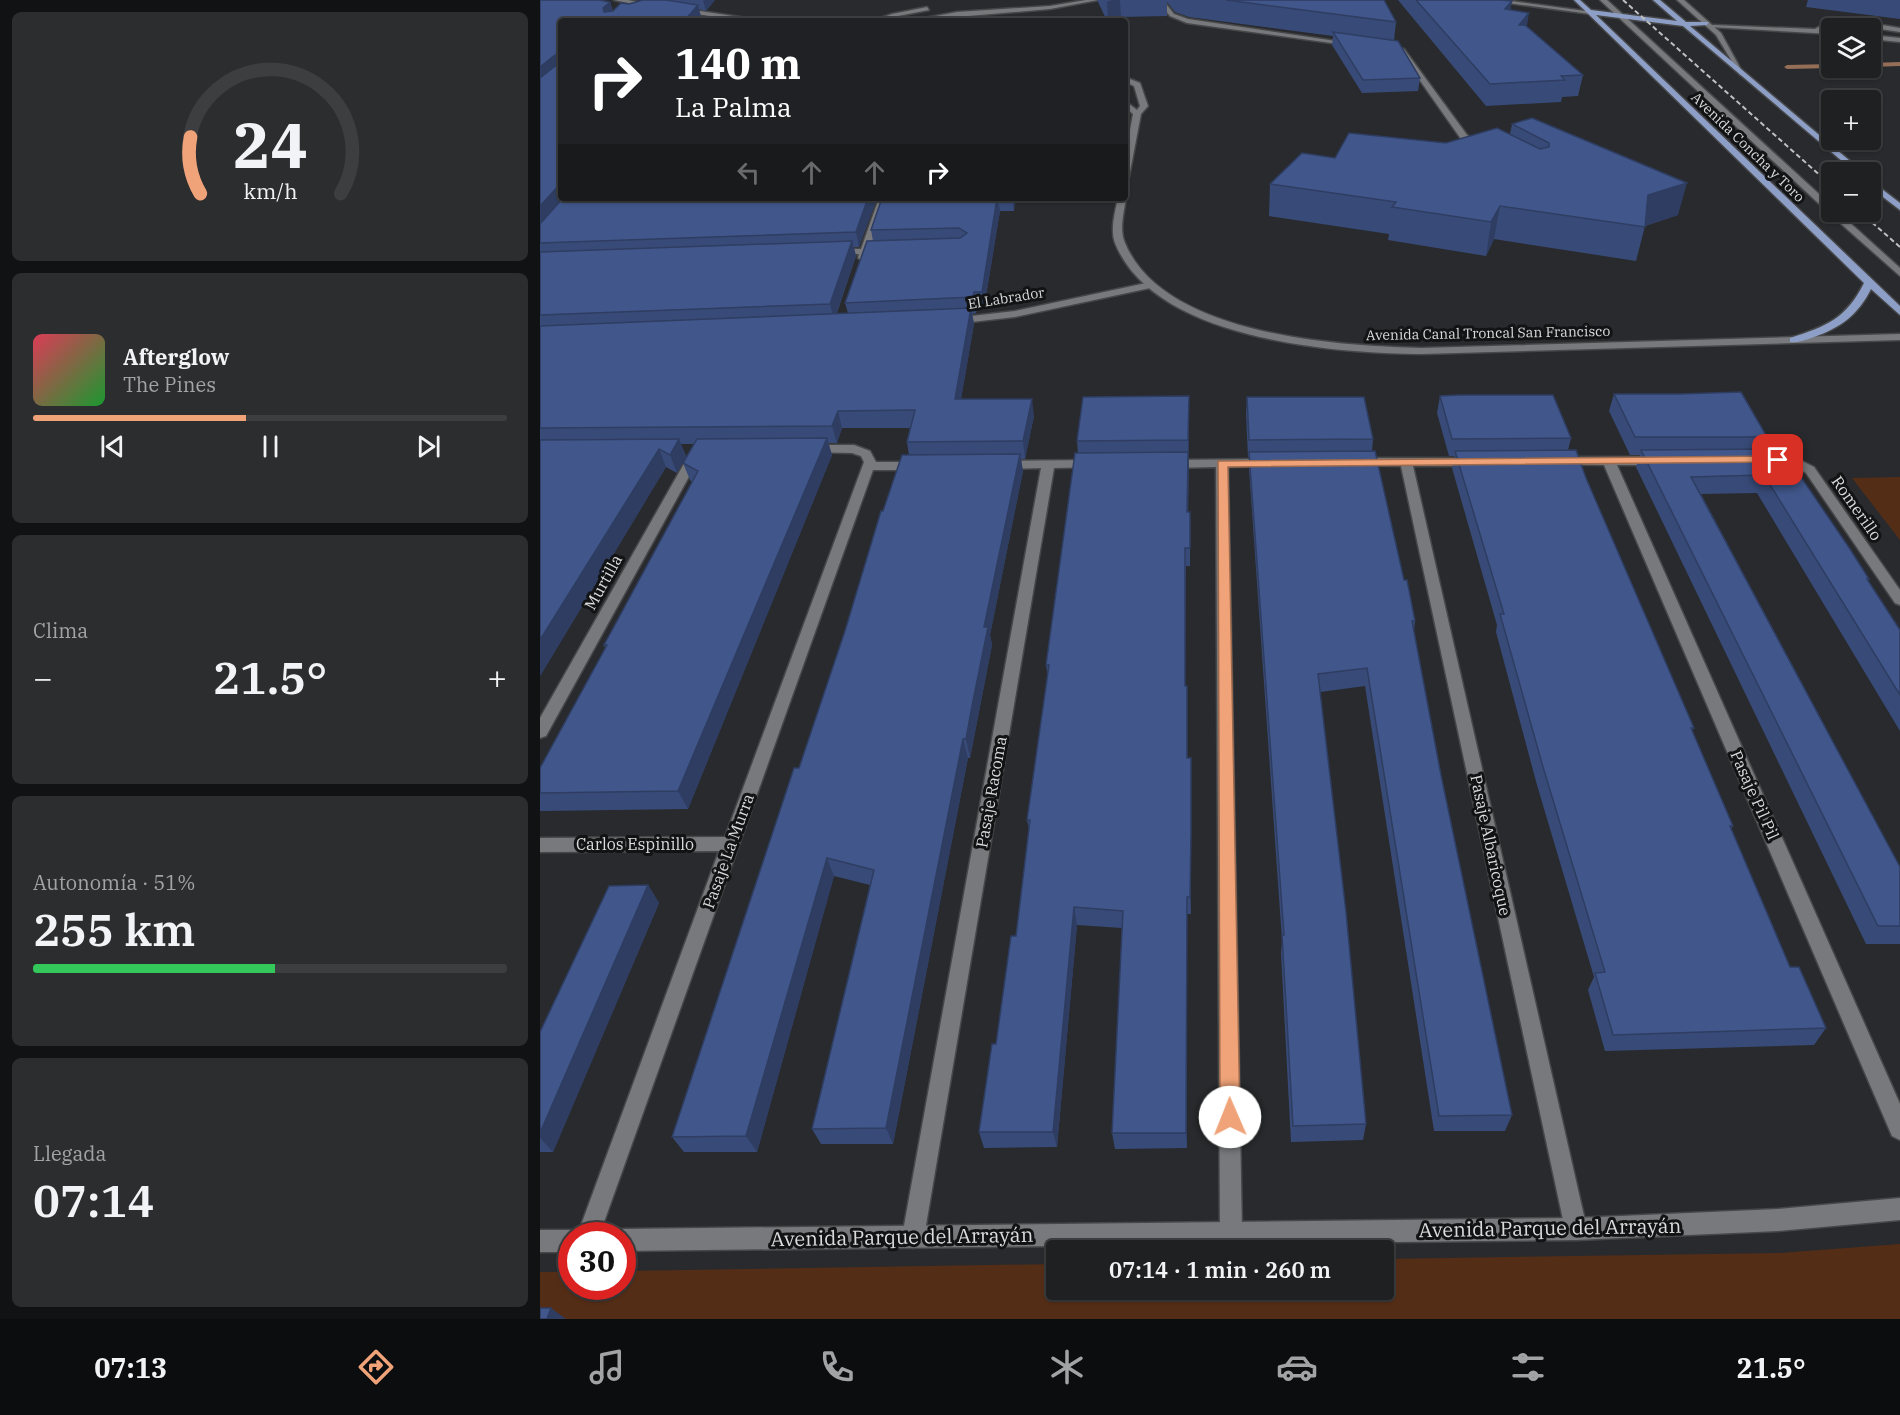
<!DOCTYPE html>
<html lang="es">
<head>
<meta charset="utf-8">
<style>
	:root { --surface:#1f2022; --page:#2c2d2f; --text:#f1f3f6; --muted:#a1a3a5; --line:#3c3e40; --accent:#f0a378 }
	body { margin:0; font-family:"IBM Plex Serif",serif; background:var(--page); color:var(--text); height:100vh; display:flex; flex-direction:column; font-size:22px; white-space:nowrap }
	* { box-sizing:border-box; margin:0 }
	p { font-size:20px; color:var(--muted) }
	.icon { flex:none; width:33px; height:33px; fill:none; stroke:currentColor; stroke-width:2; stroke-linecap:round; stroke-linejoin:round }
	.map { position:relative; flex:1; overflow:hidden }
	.side { display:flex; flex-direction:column; gap:12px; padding:12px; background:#111213; width:540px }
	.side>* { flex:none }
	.guide { position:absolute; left:18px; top:18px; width:570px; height:183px; border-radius:6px; box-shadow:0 2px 4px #0004,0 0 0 2px var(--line); background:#202124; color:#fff; overflow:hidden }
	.fabs { position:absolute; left:1281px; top:18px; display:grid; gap:12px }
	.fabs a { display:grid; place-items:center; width:60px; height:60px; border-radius:6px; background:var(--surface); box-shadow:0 2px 4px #0004,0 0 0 2px var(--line); font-size:30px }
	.speed { position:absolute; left:18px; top:1222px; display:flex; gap:12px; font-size:30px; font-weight:700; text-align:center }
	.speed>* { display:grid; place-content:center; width:78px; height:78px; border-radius:50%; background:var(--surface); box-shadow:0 2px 4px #0004,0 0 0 2px var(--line); line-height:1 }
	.speed .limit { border:9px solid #d22; background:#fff; color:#111 }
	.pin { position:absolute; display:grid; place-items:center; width:51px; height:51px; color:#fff; margin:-26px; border-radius:12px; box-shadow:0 3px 9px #0006 }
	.me { position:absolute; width:66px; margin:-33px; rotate:359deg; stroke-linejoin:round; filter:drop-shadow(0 0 4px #0008) }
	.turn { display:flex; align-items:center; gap:21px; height:126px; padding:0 18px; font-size:27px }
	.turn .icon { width:78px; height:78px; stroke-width:2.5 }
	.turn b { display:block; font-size:42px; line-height:51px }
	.lanes { display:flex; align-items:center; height:57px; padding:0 18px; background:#0003; justify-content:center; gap:30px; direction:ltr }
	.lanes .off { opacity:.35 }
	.big { font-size:45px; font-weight:600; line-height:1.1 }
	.side .widget { flex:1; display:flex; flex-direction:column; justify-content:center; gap:9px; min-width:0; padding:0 21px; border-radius:9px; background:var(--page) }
	.side .dial { align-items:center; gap:0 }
	.dial svg { height:156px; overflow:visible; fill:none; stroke:var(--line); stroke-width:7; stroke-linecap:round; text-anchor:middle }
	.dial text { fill:var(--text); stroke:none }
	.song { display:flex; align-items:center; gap:18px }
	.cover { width:72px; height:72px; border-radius:9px; background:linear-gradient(135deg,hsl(350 70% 55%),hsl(130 70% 35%)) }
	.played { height:6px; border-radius:3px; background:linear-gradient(90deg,var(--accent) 45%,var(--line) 45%) }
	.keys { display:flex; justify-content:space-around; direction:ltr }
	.heat { display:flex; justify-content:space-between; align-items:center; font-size:33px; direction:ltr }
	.charge { height:9px; border-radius:4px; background:linear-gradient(90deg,#34c759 51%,var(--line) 0) }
	.trip { position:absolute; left:506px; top:1240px; width:348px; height:60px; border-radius:6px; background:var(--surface); box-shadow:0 2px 4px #0004,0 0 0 2px var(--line); font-weight:600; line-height:60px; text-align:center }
	.tab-bar { display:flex; height:96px; justify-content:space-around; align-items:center; background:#0c0d0e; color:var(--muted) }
	.tab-bar .icon { width:42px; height:42px }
	.tab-bar .on { color:var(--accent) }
	.tab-bar b { font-size:27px; color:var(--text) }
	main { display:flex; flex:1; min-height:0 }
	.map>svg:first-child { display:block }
	.green { fill:#542d17 }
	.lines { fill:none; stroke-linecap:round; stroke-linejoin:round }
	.stream { fill:#956e58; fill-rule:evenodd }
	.service-casing { stroke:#464749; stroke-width:3 }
	.minor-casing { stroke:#464749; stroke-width:3 }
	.tertiary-casing { stroke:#464749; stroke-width:3 }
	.secondary-casing { stroke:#464749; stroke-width:3 }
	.primary-casing { stroke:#464749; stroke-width:3 }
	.service { fill:#78797c; fill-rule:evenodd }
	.minor { fill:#78797c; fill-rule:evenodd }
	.tertiary { fill:#78797c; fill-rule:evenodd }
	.secondary { fill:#78797c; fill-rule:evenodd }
	.primary { fill:#8e9fc7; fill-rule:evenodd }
	.rail { stroke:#bfc0c1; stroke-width:2; stroke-dasharray:5 3; stroke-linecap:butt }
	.wall { fill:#384b78 }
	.shaded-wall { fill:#2e3d61 }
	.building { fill:#41578b; stroke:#2e3d61; stroke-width:1.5 }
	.route { fill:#f0a378; stroke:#9c6a4e; stroke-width:1.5 }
	.labels { text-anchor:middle; stroke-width:6; stroke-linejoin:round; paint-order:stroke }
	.far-street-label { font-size:14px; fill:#dadbdc; stroke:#121314 }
	.street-label { font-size:16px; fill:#dadbdc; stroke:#121314 }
	.near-street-label { font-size:20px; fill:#dadbdc; stroke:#121314 }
</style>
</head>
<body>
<main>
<section class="side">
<div class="widget dial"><svg viewBox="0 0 100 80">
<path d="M14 69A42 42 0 1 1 86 69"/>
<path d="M14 69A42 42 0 0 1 9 40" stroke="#f0a378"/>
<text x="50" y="56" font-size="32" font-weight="700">24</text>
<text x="50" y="72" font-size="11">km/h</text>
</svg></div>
<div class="widget">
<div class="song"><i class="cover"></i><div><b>Afterglow</b><p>The Pines</p></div></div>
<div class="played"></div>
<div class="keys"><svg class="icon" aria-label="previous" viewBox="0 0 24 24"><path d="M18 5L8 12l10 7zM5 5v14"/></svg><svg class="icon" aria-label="pause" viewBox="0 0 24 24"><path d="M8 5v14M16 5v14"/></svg><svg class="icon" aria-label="next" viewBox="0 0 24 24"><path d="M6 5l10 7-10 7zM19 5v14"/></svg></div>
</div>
<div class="widget"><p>Clima</p>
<div class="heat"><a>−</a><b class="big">21.5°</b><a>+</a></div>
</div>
<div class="widget"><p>Autonomía · 51%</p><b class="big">255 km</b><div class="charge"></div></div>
<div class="widget"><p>Llegada</p><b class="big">07:14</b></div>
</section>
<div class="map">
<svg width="1360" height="1319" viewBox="0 0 1360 1319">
	<rect width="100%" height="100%" fill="#292a2d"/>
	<!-- green -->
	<g class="green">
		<polygon points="1360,477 1360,540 1312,478"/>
		<polygon points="1360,1244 1360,1319 0,1319 0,1272 31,1272 32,1287 82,1287 83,1271 516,1264 516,1290 843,1290 843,1259 1240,1253"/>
	</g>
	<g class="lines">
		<!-- stream -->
		<g class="stream">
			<polygon points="1360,62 1360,66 1330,67 1330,63"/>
			<polygon points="1292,64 1293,68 1247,69 1244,67 1247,65"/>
		</g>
		<!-- service casing -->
		<g class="service-casing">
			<g id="service">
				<polygon points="546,0 558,0 510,9 369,21 417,12 510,6"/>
				<polygon points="617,0 623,0 634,14 648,19 816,44 813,46 647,23 630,16"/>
				<polygon points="946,0 964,0 1053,12 1050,14"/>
				<polygon points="1060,0 1067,0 1292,206 1292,212 1298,212 1360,268 1360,276 1290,214"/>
				<polygon points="387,7 389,10 332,21 352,14"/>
				<polygon points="1297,20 1318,21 1360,28 1360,32 1307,24 1281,29 1292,30 1292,34 1170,27 1173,25 1275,29 1285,23"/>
				<polygon points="1330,35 1360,38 1360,42 1330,39"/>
				<polygon points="852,46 864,49 927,135 945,146 945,150 939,150 921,139 860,52 850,49"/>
			</g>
		</g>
		<!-- minor casing -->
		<g class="minor-casing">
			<g id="minor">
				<polygon points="339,198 347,198 331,248 347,249 347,253 329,254 326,260 323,261 318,258 319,254 293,254 293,250 296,249 321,249"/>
				<polygon points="272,445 314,445 330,451 336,462 377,462 383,466 377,470 333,470 59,1236 37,1236 179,851 0,852 0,838 185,837 324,462 321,456 312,453 268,452 266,449"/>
				<polygon points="156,449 162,453 6,736 0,738 0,718 150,453"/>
				<polygon points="1229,456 1258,459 1274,467 1360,590 1360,605 1355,603 1266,473 1255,466 1225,463 1223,460"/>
				<polygon points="1019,457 1118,457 1124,461 1118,465 1077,465 1360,1104 1360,1140 1352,1136 1064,465 1015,464 1013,461"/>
				<polygon points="818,458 932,458 938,462 932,466 873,466 1047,1229 1044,1237 1036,1240 1028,1237 1025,1229 861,466 814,465 812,462"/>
				<polygon points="728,459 732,460 734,463 732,466 688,467 702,1233 699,1241 691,1244 683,1241 680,1233 676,467 629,468 623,464 629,460"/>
				<polygon points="554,460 558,461 560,464 558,467 514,468 384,1237 381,1245 373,1248 365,1245 362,1237 501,468 461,469 455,465 461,461"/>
			</g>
		</g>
		<!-- tertiary casing -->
		<g class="tertiary-casing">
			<g id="tertiary">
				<polygon points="1137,0 1144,0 1181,33 1204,75 1200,75 1176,35"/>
				<polygon points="611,282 616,285 615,287 475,317 414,324 409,321 414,318 475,311"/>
				<polygon points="1360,1198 1360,1220 1238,1231 1036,1240 82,1251 82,1236 72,1236 74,1232 82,1229 1036,1218 1238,1209"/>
				<polygon points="0,1230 32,1230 40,1233 41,1236 32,1236 32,1252 0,1252"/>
			</g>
		</g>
		<!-- secondary casing -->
		<g class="secondary-casing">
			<g id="secondary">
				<polygon points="74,0 88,0 116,6 113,8"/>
				<polygon points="140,8 213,19 216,21 201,21 138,11"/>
				<polygon points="585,77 600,83 608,106 601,114 589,177 585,180 585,156 593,114 585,107 585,101 597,110 600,106 594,86 585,82"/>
				<path d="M585,196l1,2c-2,14 -7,32 -1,45 38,92 212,103 297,105l478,-14v6l-478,14c-89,-1 -268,-14 -307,-111 -5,-13 0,-31 3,-45h7z"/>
			</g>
		</g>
		<!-- primary casing -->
		<g class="primary-casing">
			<g id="primary">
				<path d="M1034,0h6l11,10 86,11 -24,-21h7l26,22h23l-2,3 -17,1 173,146h-8l-172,-146 -87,-11 304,291v9l-29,-26c-13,26 -31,39 -57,48 -8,3 -16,6 -24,5v-4c37,-12 56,-19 74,-55z"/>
				<polygon points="1330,180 1360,203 1360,210 1330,187"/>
			</g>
		</g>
		<!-- service -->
		<use href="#service" class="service"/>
		<!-- minor -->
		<use href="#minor" class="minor"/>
		<!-- tertiary -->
		<use href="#tertiary" class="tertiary"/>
		<!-- secondary -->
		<use href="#secondary" class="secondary"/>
		<!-- primary -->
		<use href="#primary" class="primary"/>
		<!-- rail -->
		<g class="rail">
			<polyline points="1083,0 1292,186"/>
			<polyline points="1320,212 1360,247"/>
		</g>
	</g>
	<!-- wall -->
	<g class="wall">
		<polygon points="0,0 70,2 73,11 103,0 175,0 166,11 159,9 161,17 21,21 21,198 337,198 319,247 314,247 316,256 297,313 308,313 305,303 333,241 331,230 342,198 475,198 474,211 460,211 444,308 437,308 436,313 432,314 434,324 421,399 494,416 485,459 481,459 483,471 450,635 452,645 430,758 428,758 353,1144 281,1144 272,1129 330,885 294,876 217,1152 144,1152 132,1137 259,768 305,631 343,511 369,455 367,442 370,428 302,428 297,443 288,443 292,455 148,809 0,811 0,768 65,648 64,645 152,482 150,480 143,463 154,444 141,444 146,456 137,473 126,467 0,676"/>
		<polygon points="557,0 844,0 856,22 854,40 880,78 878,91 822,93 792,45 793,36 649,17 635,12 627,2 627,16 581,17 574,21 567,21 558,2"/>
		<polygon points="858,0 961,0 987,27 1043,75 1038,96 1022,97 1021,102 946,106"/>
		<polygon points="1268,0 1360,0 1360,19 1266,7"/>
		<polygon points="992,118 1138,215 1105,226 1096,261 954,239 946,256 848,240 849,234 729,216 730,184 795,158 970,134 972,124"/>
		<polygon points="1074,394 1227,437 1222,449 1239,458 1329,579 1328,581 1360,630 1360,731 1217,493 1161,494 1360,867 1360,944 1326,944 1096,467 1100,455 1090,455 1069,411"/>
		<polygon points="649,396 648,512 650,512 650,566 646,566 645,686 647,686 647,758 651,758 651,914 647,914 647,1148 575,1149 572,1133 582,928 537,925 517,1147 444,1148 439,1132 476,936 489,829 487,820 508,677 506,665 538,453 537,441"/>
		<polygon points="900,396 1031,438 1028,450 1046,478 1154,728 1152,731 1193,826 1191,829 1250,967 1286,1028 1274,1045 1065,1051 1048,990 1054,977 997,785 956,632 957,625 912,468 915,456 909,456 897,413"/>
		<polygon points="707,397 833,439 832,451 864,580 875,621 874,631 901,775 972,1115 965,1131 894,1131 825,686 780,692 826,1124 823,1140 751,1142 741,953 742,940 709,469 709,457 708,457 706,414"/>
		<polygon points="108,885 119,903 13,1152 0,1152 0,1032"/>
	</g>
	<!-- shaded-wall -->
	<g class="shaded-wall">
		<polygon points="163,0 175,0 166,11"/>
		<polygon points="572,0 580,0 581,17 574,21 568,21 567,2"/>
		<polygon points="972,1 969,21 965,9"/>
		<polygon points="70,2 73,13 66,19 63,8"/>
		<polygon points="158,5 161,17 158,21 144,21"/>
		<polygon points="989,13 986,33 979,25"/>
		<polygon points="15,55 20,67 0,84 0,67"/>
		<polygon points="21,183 21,198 26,198 0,229 0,206"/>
		<polygon points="1147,183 1138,215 1102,227 1108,195"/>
		<polygon points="328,198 337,198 319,247 316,232"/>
		<polygon points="457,198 460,211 444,308 442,292"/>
		<polygon points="472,198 475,198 474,211"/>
		<polygon points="960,206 954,239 946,256 951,222"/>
		<polygon points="312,241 316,256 294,320 290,304"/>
		<polygon points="434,292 437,308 436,313 433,297"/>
		<polygon points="431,308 434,324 418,416 415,399"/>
		<polygon points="649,396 649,458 648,440"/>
		<polygon points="492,399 494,416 485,459 483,441"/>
		<polygon points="298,411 302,428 297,443 292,426"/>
		<polygon points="287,438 292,455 148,809 138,791"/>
		<polygon points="139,439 146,456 137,473 130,455"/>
		<polygon points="119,449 126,467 0,676 0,640"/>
		<polygon points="648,452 649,469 648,530 647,512"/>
		<polygon points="480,454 483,471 450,635 452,645 430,758 426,739 444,627"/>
		<polygon points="423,739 428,758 353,1144 346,1128"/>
		<polygon points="651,758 651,914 650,897"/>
		<polygon points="287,858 294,876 217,1152 206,1136"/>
		<polygon points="108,885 119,903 13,1152 0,1138 0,1133"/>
		<polygon points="647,897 647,1148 646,1133"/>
		<polygon points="534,907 537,925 517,1147 513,1132"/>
		<polygon points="11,1308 26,1319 7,1319"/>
	</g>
	<!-- building -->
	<g class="building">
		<polygon points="0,0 59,0 70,2 63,8 64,12 73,11 81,3 89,4 103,0 126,0 158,5 144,21 21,21 21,183 0,206 0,78 18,64 18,55 15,55 0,67"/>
		<polygon points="686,0 844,0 856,22"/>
		<polygon points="876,0 961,0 972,1 965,9 989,13 979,25 985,25 1043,75 1021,76 1025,80 950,84"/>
		<polygon points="793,32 858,41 880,78 823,80"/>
		<polygon points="992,118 1147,183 1108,195 1105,227 960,206 951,222 852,207 856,202 730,184 762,153 795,158 809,133 906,143 957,128 1000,149 1009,147 1009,143 972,124"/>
		<polygon points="23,198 328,198 316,232 0,243 0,224"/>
		<polygon points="342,198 457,198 442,292 434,292 433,297 305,303 327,241 420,238 427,233 419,228 331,230"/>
		<polygon points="312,241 290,304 0,315 0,252"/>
		<polygon points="431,308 415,399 492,399 483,441 367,442 375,410 298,411 292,426 0,428 0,326"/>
		<polygon points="1201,392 1227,437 1095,437 1074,394 1139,394"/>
		<polygon points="919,395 1013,395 1031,438 912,439 900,396"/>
		<polygon points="649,396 648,440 537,441 543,397"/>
		<polygon points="707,397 824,397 833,439 709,440"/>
		<polygon points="287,438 138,791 0,793 0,768 67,645 64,645 158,471 143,463 157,439"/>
		<polygon points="139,439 130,455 119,449 0,640 0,440"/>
		<polygon points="1234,449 1239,458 1248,458 1310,549 1329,579 1327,579 1360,630 1360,695 1224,475 1151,477 1360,867 1360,926 1338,926 1101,450"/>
		<polygon points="1036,450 1046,478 1154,728 1151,728 1193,826 1190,826 1250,967 1259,967 1286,1028 1073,1035 1055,973 1065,972 1003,767 960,614 964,614 915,451"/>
		<polygon points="835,451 864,580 867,580 875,621 872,621 901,775 972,1115 899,1116 827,668 778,674 806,912 826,1124 753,1126 742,935 744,935 709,452"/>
		<polygon points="648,452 647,512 650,512 650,548 645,548 645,686 647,686 647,758 651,758 651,832 650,897 647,897 646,1133 572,1133 583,911 534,907 513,1132 439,1132 452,1044 456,1044 471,936 476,936 490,820 487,820 509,665 506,665 535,453"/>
		<polygon points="480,454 444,627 448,627 432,706 426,739 423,739 346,1128 272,1129 334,870 287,858 206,1136 132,1137 254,768 259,768 305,631 341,511 343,511 362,455"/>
		<polygon points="108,885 0,1133 0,1032 69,886"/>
		<polygon points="0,1308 11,1308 7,1319 0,1319"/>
	</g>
	<!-- route -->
	<polygon class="route" points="1238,456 1244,460 1242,462 688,467 700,1117 697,1123 690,1126 683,1123 680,1117 678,461"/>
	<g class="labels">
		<!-- far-street labels -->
		<g class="far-street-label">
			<text transform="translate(1208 147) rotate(44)" y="5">Avenida Concha y Toro</text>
			<text transform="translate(466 298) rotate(-9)" y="5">El Labrador</text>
			<text transform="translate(948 333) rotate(-1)" y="5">Avenida Canal Troncal San Francisco</text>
		</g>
		<!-- street labels -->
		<g class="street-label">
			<text transform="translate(1317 508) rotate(55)" y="6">Romerillo</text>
			<text transform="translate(63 582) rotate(-61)" y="6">Murtilla</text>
			<text transform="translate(451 792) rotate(-80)" y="6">Pasaje Racoma</text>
			<text transform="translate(1215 795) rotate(66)" y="6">Pasaje Pil Pil</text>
			<text x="95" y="850">Carlos Espinillo</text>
			<text transform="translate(951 845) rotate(78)" y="6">Pasaje Albaricoque</text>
			<text transform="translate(188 851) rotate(-70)" y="6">Pasaje La Murra</text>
		</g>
		<!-- near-street labels -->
		<g class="near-street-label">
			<text transform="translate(1010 1228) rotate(-1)" y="7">Avenida Parque del Arrayán</text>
			<text transform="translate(362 1237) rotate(-1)" y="7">Avenida Parque del Arrayán</text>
		</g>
	</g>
</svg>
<div class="fabs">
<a><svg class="icon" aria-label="layers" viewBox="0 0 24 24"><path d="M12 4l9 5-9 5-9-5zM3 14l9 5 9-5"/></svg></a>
<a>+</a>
<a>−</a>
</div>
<div class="speed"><div class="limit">30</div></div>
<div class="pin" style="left:1238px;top:460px;background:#d93025"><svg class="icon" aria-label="arrive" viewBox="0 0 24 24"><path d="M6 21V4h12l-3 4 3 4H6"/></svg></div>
<svg class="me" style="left:690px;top:1117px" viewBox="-20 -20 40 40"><circle r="19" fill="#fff"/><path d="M0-13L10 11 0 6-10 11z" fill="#f0a378"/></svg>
<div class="trip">07:14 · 1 min · 260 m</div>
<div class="guide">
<div class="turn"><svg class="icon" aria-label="right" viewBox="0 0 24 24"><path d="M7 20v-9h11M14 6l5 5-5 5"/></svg><div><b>140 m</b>La Palma</div></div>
<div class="lanes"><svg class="icon off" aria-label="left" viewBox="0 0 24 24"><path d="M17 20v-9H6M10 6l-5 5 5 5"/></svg><svg class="icon off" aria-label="ahead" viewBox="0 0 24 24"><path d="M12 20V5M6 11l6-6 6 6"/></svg><svg class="icon off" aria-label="ahead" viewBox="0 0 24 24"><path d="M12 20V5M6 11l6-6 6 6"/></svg><svg class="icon" aria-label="right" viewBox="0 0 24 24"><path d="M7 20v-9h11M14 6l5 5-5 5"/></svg></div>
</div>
</div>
</main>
<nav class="tab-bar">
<b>07:13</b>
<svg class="icon on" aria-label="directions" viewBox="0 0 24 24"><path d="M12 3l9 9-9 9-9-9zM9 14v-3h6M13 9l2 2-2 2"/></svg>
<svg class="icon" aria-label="music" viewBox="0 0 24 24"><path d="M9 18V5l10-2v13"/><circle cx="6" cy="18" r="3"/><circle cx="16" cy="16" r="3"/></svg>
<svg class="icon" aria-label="phone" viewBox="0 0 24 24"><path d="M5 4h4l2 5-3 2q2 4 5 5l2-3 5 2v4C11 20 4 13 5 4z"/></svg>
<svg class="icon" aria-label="climate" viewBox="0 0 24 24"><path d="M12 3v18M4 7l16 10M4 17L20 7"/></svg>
<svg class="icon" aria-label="car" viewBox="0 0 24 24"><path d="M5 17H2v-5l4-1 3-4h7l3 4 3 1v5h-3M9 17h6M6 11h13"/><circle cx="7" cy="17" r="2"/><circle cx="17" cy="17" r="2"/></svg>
<svg class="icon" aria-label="filters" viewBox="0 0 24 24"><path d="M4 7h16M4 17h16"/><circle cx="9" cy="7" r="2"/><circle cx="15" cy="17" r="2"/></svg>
<b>21.5°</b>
</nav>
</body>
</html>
